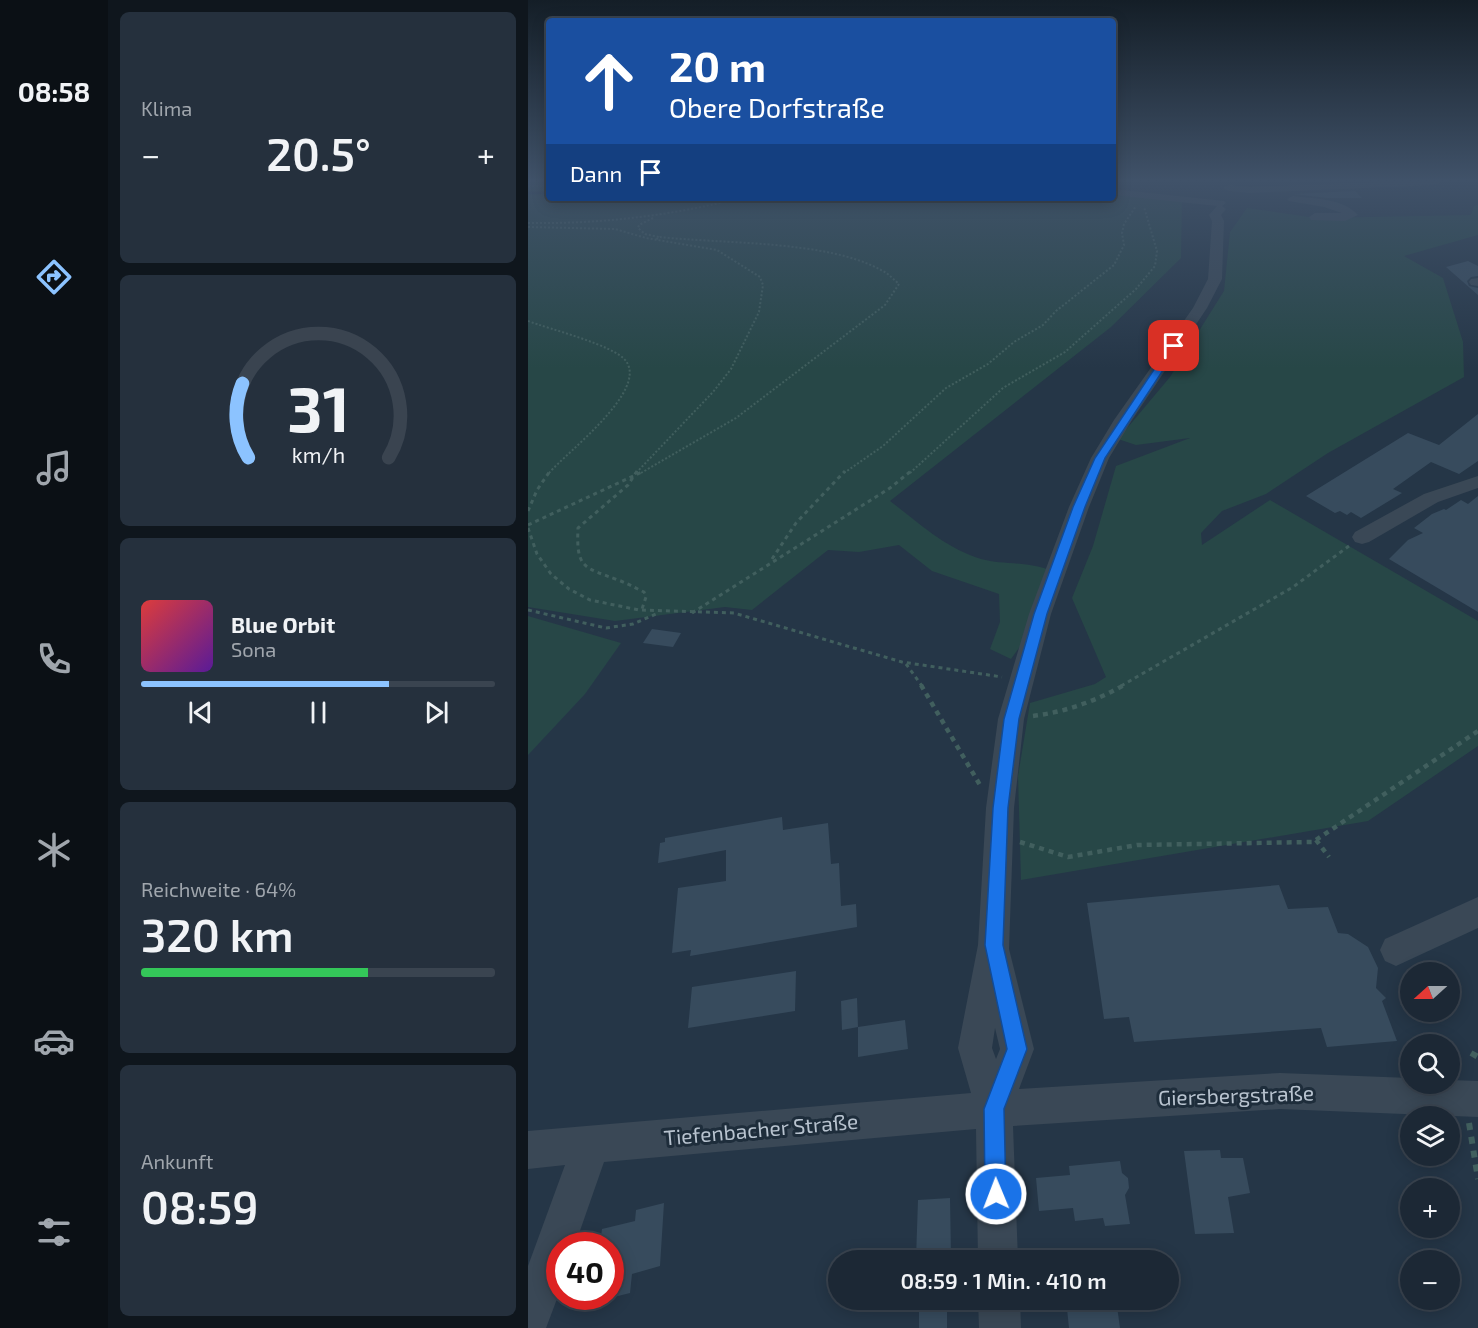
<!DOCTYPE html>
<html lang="de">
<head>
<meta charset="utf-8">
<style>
	:root { --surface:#1c2835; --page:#25303d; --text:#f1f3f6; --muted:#a0a6ad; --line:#3a4450; --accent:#8cc3ff }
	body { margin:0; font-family:"Exo 2",sans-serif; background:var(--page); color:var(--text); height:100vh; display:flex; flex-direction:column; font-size:22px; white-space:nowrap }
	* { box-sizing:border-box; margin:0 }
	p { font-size:20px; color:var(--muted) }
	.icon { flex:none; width:33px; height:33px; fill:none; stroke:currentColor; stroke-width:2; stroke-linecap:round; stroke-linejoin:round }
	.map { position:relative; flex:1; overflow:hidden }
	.drawer { display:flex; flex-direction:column; gap:12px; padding:12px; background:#0f161d; width:420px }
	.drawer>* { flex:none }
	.hud { position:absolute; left:18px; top:18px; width:570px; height:183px; border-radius:6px; box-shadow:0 3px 15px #0003,0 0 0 2px var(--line); background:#1a4fa0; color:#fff; overflow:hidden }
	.needle { width:39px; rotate:249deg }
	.tools { position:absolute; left:872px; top:962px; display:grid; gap:12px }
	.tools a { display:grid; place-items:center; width:60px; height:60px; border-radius:50%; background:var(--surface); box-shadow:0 3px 15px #0003,0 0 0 2px var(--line); font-size:30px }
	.speed { position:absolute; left:18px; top:1232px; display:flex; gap:12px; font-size:30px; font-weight:700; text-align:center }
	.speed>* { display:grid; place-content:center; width:78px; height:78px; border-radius:50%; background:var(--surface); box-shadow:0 3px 15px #0003,0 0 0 2px var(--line); line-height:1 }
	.speed .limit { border:9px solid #d22; background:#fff; color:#111 }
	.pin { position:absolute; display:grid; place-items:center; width:51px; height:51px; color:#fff; margin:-26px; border-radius:12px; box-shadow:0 3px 9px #0006 }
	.me { position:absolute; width:66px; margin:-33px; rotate:359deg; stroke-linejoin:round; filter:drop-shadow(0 0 4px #0008) }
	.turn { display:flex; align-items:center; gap:21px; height:126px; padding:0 24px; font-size:27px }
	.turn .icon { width:78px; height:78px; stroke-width:2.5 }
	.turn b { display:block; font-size:42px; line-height:51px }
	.then { display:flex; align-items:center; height:57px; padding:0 24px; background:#0003; gap:12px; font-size:22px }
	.big { font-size:45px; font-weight:600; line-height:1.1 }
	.drawer .tile { flex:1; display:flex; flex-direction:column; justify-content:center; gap:9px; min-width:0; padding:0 21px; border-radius:9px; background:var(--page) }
	.drawer .dial { align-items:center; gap:0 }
	.dial svg { height:156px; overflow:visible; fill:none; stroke:var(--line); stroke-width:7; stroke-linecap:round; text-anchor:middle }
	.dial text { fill:var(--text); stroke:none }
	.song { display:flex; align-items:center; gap:18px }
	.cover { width:72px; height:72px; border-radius:9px; background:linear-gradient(135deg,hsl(0 70% 55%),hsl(270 70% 35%)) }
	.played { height:6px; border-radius:3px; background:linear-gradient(90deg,var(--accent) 70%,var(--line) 70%) }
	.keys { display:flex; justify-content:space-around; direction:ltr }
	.heat { display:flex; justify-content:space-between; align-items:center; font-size:33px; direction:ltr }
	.charge { height:9px; border-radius:4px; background:linear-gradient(90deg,#34c759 64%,var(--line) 0) }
	.trip { position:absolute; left:300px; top:1250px; width:351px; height:60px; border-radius:30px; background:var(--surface); box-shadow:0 3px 15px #0003,0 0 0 2px var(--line); font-weight:600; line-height:60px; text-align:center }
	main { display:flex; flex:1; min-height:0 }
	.menu { display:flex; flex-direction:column; width:108px; justify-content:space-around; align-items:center; background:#0b1015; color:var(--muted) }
	.menu .icon { width:42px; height:42px }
	.menu .active { color:var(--accent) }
	.menu b { font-size:27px; color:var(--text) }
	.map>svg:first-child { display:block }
	.green { fill:#274747 }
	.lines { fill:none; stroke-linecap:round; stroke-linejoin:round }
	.stream { stroke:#162e47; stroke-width:3 }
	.building { fill:#374b5d }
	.path-far3 { stroke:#415f5e; stroke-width:2; stroke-dasharray:2 2; stroke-linecap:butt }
	.path-far2 { stroke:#415f5e; stroke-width:3; stroke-dasharray:4 4; stroke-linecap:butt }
	.path-far1 { stroke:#415f5e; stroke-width:4.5; stroke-dasharray:5 5; stroke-linecap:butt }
	.path { stroke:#415f5e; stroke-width:6; stroke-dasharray:7 7; stroke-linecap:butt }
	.minor { fill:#3a4856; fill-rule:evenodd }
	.route { fill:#1a73e8; stroke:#114b97; stroke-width:1.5 }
	.labels { text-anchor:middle; stroke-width:6; stroke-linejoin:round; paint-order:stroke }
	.near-street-label { font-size:21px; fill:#b8c3cf; stroke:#1e2d3b }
</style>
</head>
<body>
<main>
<nav class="menu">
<b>08:58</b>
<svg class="icon active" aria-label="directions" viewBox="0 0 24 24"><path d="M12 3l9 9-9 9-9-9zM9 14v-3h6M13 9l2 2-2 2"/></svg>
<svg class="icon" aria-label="music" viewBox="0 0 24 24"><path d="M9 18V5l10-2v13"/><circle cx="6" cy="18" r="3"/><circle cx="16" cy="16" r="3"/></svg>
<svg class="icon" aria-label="phone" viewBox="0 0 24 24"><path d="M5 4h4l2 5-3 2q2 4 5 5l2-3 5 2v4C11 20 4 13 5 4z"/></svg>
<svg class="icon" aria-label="climate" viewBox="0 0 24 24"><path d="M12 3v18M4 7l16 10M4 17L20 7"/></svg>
<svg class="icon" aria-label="car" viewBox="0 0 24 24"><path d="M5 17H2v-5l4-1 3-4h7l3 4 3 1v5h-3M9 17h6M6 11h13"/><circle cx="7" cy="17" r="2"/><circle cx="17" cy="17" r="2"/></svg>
<svg class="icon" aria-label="filters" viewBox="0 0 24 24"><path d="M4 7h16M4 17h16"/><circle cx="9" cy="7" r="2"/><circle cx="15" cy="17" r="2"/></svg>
</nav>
<section class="drawer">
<div class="tile"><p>Klima</p>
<div class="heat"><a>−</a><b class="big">20.5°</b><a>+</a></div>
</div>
<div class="tile dial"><svg viewBox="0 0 100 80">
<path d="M14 69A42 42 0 1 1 86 69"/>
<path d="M14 69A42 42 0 0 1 11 31" stroke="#8cc3ff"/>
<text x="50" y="56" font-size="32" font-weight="700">31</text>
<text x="50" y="72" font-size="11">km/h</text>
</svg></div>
<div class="tile">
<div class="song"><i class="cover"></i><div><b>Blue Orbit</b><p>Sona</p></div></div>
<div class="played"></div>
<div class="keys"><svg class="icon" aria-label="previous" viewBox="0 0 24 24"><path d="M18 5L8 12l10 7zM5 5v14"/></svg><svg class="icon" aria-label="pause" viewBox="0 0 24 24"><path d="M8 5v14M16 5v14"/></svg><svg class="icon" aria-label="next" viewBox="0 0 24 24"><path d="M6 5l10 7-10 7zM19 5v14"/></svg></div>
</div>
<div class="tile"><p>Reichweite · 64%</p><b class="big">320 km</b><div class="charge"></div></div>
<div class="tile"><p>Ankunft</p><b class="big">08:59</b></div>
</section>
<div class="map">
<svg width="950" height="1328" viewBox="0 0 950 1328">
	<rect width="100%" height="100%" fill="#253647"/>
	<!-- green -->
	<g class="green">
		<path d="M0,182h21v16h564v-8l69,8 -1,60 -70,69 -221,174c29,22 55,47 91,58 22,6 43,2 69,11l-17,58 -22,31 -21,-10 10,-27 -1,-28 -67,-23 -33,-26 -40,7 -31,-2 -76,60 -27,-3 -110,14 -87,-14z"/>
		<polygon points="950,205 950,235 876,256 915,278 935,342 936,377 800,453 738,494 694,511 673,533 674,545 742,500 950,621 950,746 840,821 493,880 490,776 502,703 567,684 578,677 544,598 565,546 588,466 662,438 608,445 590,439 642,377 696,291 702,232 719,208 788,218 943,215 946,206"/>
		<polygon points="0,616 93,643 57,694 0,755"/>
	</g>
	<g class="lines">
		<!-- stream -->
		<polyline class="stream" points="0,193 21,193"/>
	</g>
	<!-- building -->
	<g class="building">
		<polygon points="827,191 834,198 800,198 765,194"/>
		<polygon points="940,261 950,266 950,276 943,277 939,281 941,286 950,288 950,295 918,267"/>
		<polygon points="950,414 950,461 931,474 903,462 865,489 874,493 833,518 823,512 819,515 812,511 807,513 778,496 880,433 911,445"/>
		<polygon points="950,496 950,612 861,559 880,540 895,533 886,528 904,514 916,509 918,510 933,500 940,504"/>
		<polygon points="124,629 153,633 145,647 115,643"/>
		<polygon points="254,817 255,830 300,823 303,864 311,863 313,906 328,904 329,927 162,956 163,950 144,953 150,888 198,881 198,850 130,863 132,843 137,842 137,838"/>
		<polygon points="751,885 760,909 800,907 810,933 820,934 840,947 850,968 848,988 858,998 854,1001 869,1041 799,1047 793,1028 606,1042 601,1017 576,1019 559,903"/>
		<polygon points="268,971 267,1011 160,1028 164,987"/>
		<polygon points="329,998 330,1027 314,1030 313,1001"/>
		<polygon points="377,1020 380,1049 330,1057 330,1027"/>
		<polygon points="692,1150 693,1158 715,1158 722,1193 700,1197 706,1233 667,1234 656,1151"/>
		<polygon points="592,1161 594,1173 600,1178 601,1188 597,1195 602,1224 577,1226 575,1218 547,1221 545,1208 511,1211 508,1178 542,1175 541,1166"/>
		<polygon points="422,1198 423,1257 388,1259 390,1200"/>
		<polygon points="136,1203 132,1266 104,1274 102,1293 82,1298 82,1245 72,1245 74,1229 107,1221 108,1210"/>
		<rect x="391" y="1299" width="28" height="29"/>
		<polygon points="538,1299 588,1299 592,1328 541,1328"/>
	</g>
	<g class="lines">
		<!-- path-far3 -->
		<g class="path-far3">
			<polyline points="0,186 21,186"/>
			<polyline points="125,218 111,225 110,228 117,234 131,237"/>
			<path d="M0,223c72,1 142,-7 212,-25"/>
			<polyline points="0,227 87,229 118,238 189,250 232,277 235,285 231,312 203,369 185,392 108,473"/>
			<path d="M0,321c21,8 86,24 98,40 22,30 -59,91 -77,112"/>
			<path d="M113,473l95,-55 149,-113 14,-21c-6,-5 -11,-11 -18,-14 -54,-30 -159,-26 -221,-33l-5,3"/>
			<polyline points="316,473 355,446 418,388 460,364 486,342 515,325 528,311 586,265 596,245 594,233 596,224 608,206"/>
			<polyline points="382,473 475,388 537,352 608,289 627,266 629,251 616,207"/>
		</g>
		<!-- path-far2 -->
		<g class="path-far2">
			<path d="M109,471l-9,14 -50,43c-2,41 6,39 40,52 9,3 17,8 26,12l2,5 -5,15"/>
			<polyline points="0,511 9,490 22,471"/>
			<polyline points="0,525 116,471"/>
			<polyline points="0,528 9,554 23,574 41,589 62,600 111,610 206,613 374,662 474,677"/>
			<polyline points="244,559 268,523 317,471"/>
			<polyline points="0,610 78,628 105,624 128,614"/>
			<polyline points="164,613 362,488 383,471"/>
			<polyline points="378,664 394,686"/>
			<polyline points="593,686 765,587 821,546"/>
		</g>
		<!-- path-far1 -->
		<g class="path-far1">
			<polyline points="393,685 452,785"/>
			<path d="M505,716c32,-4 63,-15 91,-31"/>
			<polyline points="788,840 801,857"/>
			<polyline points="492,842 540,857 609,845 785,842 950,731"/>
		</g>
		<!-- path -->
		<g class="path">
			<polyline points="943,1053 950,1057"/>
			<polyline points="941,1123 950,1179"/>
		</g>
		<!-- minor -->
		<g class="minor">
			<polygon points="848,182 913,182 907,185 721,193 701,191 695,188 701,185 721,187"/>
			<path d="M585,189l111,12 2,2 -4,3 4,3 -5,6 3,6 -2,58 -15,29 -75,112 -23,38 -20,49 -38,107 -27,105 -10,89 -5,141 25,100 -15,40 261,-16 130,5v5h39v-3l29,1v36l-198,-8 -267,17 5,134h-40l-2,-131 -372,33 -29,83h-15v46l-14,37h-18v-62l37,-101 -37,4v-38l443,-38 -13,-45 20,-103 8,-137 12,-89 31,-105 40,-107 22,-49 23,-38 79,-112 15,-29 4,-58 -3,-6 8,-9 -104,-11zM467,1028l5,21 -4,10 -4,-11z"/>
			<path d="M765,196c21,3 50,2 65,19l-13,6 -34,-1 -2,-3 6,-4h27l-18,-6 -35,-6 -2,-2z"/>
			<polygon points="950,278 950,286 943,285 941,282 943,279"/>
			<polygon points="950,476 950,488 910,502 841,542 834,544 827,542 824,537 827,532 896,494"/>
			<polygon points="950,897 950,928 868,966 857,961 852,950 857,939"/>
			<polygon points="450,1299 492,1299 493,1328 451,1328"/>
		</g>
	</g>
	<!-- sky -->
	<linearGradient id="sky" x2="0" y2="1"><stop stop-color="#141e27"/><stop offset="0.49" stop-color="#405269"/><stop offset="1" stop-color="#405269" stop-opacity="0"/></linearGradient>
	<rect width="950" height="368" fill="url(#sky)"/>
	<!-- route -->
	<polygon class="route" points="643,344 651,346 577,458 557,507 519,614 491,719 480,808 475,945 499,1049 476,1109 478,1194 475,1201 468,1205 460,1201 457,1194 456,1109 479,1049 457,945 465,808 476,719 506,614 545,507 567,458"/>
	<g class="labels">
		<!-- near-street labels -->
		<g class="near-street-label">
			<text transform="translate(708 1096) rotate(-2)" y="7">Giersbergstraße</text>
			<text transform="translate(233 1130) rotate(-5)" y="7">Tiefenbacher Straße</text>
		</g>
	</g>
</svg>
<div class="tools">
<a><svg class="needle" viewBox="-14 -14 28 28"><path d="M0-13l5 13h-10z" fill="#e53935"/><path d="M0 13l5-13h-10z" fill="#a0a6ad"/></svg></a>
<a><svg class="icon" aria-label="search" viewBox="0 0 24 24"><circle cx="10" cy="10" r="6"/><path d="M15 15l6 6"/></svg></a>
<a><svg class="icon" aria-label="layers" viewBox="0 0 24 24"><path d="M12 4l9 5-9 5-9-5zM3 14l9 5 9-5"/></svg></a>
<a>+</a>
<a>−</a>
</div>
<div class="speed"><div class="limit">40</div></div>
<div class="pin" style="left:646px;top:346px;background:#d93025"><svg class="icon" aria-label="arrive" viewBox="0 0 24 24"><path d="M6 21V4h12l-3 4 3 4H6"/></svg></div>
<svg class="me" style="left:468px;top:1194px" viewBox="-20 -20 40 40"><circle r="17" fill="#1a73e8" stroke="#fff" stroke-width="3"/><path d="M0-11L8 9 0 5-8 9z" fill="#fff"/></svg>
<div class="trip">08:59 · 1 Min. · 410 m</div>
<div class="hud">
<div class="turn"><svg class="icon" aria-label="ahead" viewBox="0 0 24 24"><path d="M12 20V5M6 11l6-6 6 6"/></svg><div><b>20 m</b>Obere Dorfstraße</div></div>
<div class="then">Dann<svg class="icon" aria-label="arrive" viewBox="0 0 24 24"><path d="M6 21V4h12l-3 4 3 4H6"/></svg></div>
</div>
</div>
</main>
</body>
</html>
